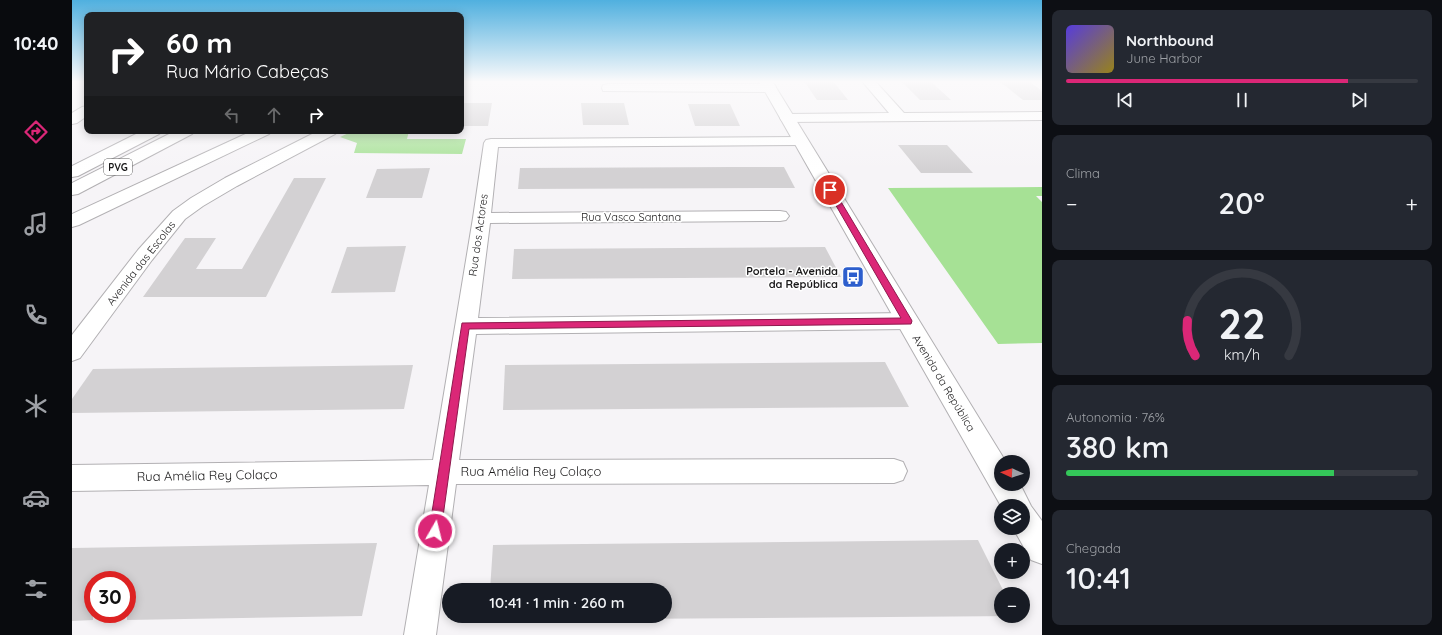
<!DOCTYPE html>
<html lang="pt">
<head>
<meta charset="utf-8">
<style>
	:root { --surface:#171b24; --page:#242831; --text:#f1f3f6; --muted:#9ea1a6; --line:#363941; --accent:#db2777 }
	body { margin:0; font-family:Quicksand,sans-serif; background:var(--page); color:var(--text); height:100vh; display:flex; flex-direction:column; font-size:15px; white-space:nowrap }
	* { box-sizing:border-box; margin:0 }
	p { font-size:13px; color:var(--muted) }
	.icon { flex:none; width:22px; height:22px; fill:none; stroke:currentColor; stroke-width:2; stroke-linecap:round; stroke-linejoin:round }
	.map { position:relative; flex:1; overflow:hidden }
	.details { display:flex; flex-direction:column; gap:10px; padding:10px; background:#0d0f14; width:400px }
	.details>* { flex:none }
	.banner { position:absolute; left:12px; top:12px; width:380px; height:122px; border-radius:8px; box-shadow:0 2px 10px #0003; background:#202124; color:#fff; overflow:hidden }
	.needle { width:26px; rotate:273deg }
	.buttons { position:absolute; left:922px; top:455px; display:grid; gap:8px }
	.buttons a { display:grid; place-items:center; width:36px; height:36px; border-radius:50%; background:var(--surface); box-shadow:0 2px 10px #0003; font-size:20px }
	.speed { position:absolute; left:12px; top:571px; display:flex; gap:8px; font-size:20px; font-weight:700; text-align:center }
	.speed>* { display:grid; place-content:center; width:52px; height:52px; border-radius:50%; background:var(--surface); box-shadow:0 2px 10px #0003; line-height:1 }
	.speed .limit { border:6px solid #d22; background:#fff; color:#111 }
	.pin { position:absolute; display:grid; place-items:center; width:34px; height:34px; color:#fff; margin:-17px; border:2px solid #fff; border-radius:50%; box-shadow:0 1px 4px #0007 }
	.me { position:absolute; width:44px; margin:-22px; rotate:8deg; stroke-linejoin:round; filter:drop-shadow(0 0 3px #0008) }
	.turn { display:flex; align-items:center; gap:14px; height:84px; padding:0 16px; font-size:18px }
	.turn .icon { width:52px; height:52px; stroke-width:2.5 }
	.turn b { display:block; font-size:28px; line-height:34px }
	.lanes { display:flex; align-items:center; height:38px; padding:0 16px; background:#0003; justify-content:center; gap:20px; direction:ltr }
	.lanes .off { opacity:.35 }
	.big { font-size:30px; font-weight:600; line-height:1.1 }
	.details .card { flex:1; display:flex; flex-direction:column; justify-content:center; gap:6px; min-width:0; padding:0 14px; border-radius:8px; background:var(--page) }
	.details .dial { align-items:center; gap:0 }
	.dial svg { height:104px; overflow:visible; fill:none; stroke:var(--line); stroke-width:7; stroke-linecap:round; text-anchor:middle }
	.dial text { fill:var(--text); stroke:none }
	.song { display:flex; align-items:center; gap:12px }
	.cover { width:48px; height:48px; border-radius:6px; background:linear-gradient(135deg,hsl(250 70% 55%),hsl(50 70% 35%)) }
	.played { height:4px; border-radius:2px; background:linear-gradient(90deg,var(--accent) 80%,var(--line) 80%) }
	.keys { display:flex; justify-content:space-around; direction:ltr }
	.heat { display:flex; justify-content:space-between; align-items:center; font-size:22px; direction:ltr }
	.charge { height:6px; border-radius:3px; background:linear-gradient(90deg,#34c759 76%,var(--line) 0) }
	.trip { position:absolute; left:370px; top:583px; width:230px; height:40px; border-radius:20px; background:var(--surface); box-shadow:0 2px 10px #0003; font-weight:600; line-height:40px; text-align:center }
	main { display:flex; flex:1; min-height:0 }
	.dock { display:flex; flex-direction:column; width:72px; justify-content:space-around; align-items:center; background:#090b0e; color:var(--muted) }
	.dock .icon { width:28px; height:28px }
	.dock .current { color:var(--accent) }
	.dock b { font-size:18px; color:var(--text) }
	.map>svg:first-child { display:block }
	.green { fill:#a6e195 }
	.building { fill:#d3d1d3 }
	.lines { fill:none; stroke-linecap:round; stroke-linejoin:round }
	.street-casing { stroke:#b2b0b3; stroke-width:2 }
	.secondary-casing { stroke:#b2b0b3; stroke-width:2 }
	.highway-casing { stroke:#b2b0b3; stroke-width:2 }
	.street { fill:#fff; fill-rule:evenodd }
	.secondary { fill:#fff; fill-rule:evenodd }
	.highway { fill:#fff; fill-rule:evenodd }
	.route { fill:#db2777; stroke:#8e194d }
	.labels { text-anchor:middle; stroke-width:3; stroke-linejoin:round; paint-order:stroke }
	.shield { fill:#fff; stroke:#5f5f5f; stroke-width:1 }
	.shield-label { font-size:10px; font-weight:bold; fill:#1b1a1b }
	.street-label { font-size:11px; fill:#1b1a1b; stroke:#fff }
	.poi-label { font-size:11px; font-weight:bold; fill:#1b1a1b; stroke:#fff; text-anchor:end }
	.near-street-label { font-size:13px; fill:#1b1a1b; stroke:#fff }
</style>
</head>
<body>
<main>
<nav class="dock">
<b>10:40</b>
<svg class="icon current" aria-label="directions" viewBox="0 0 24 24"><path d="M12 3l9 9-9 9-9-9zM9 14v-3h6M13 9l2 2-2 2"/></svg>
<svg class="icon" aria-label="music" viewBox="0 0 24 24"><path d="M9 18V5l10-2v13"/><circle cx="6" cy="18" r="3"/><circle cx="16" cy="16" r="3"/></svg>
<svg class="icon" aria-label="phone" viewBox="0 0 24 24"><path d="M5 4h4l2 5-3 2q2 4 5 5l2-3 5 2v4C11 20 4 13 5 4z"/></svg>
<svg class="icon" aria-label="climate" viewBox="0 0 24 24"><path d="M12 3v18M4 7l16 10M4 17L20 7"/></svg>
<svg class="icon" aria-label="car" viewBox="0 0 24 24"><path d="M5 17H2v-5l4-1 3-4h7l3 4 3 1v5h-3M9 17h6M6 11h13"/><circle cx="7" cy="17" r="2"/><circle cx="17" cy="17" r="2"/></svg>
<svg class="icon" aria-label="filters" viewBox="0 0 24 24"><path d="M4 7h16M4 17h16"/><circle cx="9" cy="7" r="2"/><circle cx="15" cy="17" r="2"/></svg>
</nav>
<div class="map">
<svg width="970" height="635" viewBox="0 0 970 635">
	<rect width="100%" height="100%" fill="#f6f4f7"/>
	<!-- green -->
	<g class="green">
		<polygon points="281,131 337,131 335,139 394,139 390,154 282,153 285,143 268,137"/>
		<polygon points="970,187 970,196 964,196 970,202 970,343 926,344 816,188"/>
	</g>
	<!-- building -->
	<g class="building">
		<polygon points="732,81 761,81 776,100 745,100"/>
		<polygon points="829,81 858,81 879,100 848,100"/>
		<polygon points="927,81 957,81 970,91 970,100 951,100"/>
		<polygon points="389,103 420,103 416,126 389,126"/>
		<polygon points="509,103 552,103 557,125 511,125"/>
		<polygon points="616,104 658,104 668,126 623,126"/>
		<polygon points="826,145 875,145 901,173 849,173"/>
		<polygon points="659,167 712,167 723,188 446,189 448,168"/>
		<polygon points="358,168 350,198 294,198 305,169"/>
		<polygon points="222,178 254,178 194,297 71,297 113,238 144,238 124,269 170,269"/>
		<polygon points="334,246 323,292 259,293 275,247"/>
		<polygon points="753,247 769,277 440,279 442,249"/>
		<polygon points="813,362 837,407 431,410 433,365"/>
		<polygon points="341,365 332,409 0,413 0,399 21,369"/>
		<polygon points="906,540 933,594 929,594 929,616 945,616 416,620 416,616 593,616 593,590 418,590 421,545"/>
		<polygon points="305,543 290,616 55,620 55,580 21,580 21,620 0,621 0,548"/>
	</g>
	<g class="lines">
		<!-- street casing -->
		<g class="street-casing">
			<g id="street">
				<polygon points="790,81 803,81 832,113 970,112 970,120 715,122 710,121 708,118 710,115 715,114 817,113"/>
				<polygon points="536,84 698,84 703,85 704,88 703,91 698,92 531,91 530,88 531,85"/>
				<polygon points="729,137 734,138 736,141 734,144 729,145 426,147 419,213 708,211 714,212 717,216 714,220 708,221 418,223 406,318 836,313 843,315 847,321 843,327 836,329 404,334 387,460 822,459 831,462 835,471 831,480 822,483 384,484 364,635 332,635 357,485 0,491 0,465 361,460 401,218 412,143 414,140 419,139"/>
			</g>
		</g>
		<!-- secondary casing -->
		<g class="secondary-casing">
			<g id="secondary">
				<polygon points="687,81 700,81 934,462 929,462 929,484 948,484 959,506 970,521 970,564 959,560 941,528 951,528 951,506 929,506"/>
				<polygon points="246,131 266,131 263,134 165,186 131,206 113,219 80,260 8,358 0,361 0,335 66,250 101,211 119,198 153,178"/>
			</g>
		</g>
		<!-- highway casing -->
		<g class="highway-casing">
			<g id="highway">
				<polygon points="15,106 15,116 5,123 0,124 0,113 10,107"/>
				<polygon points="70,131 90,131 87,134 6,176 0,177 0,166"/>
				<polygon points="103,131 123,131 120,134 6,194 0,195 0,183"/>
				<polygon points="180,131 200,131 197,134 7,225 0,227 0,214"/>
			</g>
		</g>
		<!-- street -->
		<use href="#street" class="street"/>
		<!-- secondary -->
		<use href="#secondary" class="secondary"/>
		<!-- highway -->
		<use href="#highway" class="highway"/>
	</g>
	<!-- sky -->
	<linearGradient id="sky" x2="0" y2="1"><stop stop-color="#50b0df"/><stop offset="0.48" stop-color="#fbfafb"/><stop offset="1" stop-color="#fbfafb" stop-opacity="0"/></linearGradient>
	<rect width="970" height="170" fill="url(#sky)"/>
	<!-- route -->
	<polygon class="route" points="758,188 762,190 839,319 840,321 839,324 397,329 369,531 367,535 363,537 358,535 357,531 390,323 829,318 755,190"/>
	<!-- icons -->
	<defs>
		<g id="bus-square" transform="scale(1.15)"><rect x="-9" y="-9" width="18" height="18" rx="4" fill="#2d5ecd" stroke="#fff"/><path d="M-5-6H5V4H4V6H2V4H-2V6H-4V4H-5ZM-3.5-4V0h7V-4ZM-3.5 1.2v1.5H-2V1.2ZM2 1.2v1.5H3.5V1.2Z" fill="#fff"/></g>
	</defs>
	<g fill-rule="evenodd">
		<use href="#bus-square" x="781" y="277"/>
	</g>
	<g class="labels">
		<!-- shield labels -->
		<rect class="shield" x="32" y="159" width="28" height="16" rx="3"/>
		<g class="shield-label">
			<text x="46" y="171">PVG</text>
		</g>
		<!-- street labels -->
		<g class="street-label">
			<text x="559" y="221">Rua Vasco Santana</text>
			<text transform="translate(406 235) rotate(-82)" y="4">Rua dos Actores</text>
			<text transform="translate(69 263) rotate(-52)" y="4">Avenida das Escolas</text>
			<text transform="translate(872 383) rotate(59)" y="4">Avenida da República</text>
		</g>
		<!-- poi labels -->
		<g class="poi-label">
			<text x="766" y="275">Portela - Avenida<tspan x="766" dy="13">da República</tspan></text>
		</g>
		<!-- near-street labels -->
		<g class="near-street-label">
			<text x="459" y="476">Rua Amélia Rey Colaço</text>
			<text transform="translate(135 475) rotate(-1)" y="5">Rua Amélia Rey Colaço</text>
		</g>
	</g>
</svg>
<div class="buttons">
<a><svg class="needle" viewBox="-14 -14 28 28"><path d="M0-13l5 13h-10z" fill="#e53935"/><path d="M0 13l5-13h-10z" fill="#9ea1a6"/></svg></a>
<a><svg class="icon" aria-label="layers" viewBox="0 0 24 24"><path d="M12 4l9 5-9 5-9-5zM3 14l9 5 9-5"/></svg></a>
<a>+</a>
<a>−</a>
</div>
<div class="speed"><div class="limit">30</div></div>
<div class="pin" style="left:758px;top:190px;background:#d93025"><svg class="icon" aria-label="arrive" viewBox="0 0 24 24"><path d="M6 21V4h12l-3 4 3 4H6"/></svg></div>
<svg class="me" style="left:363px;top:531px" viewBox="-20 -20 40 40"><circle r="17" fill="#db2777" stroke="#fff" stroke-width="3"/><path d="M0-11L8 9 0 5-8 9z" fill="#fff"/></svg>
<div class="trip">10:41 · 1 min · 260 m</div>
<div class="banner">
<div class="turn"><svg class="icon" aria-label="right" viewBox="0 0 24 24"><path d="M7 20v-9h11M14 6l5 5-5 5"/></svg><div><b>60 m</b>Rua Mário Cabeças</div></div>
<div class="lanes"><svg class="icon off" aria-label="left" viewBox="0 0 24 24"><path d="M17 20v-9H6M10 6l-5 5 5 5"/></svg><svg class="icon off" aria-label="ahead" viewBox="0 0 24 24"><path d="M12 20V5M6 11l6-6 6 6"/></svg><svg class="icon" aria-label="right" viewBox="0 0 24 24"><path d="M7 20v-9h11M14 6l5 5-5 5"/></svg></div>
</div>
</div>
<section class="details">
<div class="card">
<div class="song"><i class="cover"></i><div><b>Northbound</b><p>June Harbor</p></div></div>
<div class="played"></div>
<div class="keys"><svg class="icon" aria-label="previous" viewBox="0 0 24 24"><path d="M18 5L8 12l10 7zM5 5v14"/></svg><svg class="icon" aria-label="pause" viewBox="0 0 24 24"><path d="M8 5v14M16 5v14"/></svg><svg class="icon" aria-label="next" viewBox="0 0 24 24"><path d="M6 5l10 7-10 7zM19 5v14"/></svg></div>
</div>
<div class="card"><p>Clima</p>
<div class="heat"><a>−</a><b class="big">20°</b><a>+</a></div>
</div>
<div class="card dial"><svg viewBox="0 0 100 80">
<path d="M14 69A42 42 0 1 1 86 69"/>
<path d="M14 69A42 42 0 0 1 8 42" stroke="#db2777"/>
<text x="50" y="56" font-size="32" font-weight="700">22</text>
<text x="50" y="72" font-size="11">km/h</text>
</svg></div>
<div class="card"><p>Autonomia · 76%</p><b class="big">380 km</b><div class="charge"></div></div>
<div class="card"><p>Chegada</p><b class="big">10:41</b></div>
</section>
</main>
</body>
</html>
